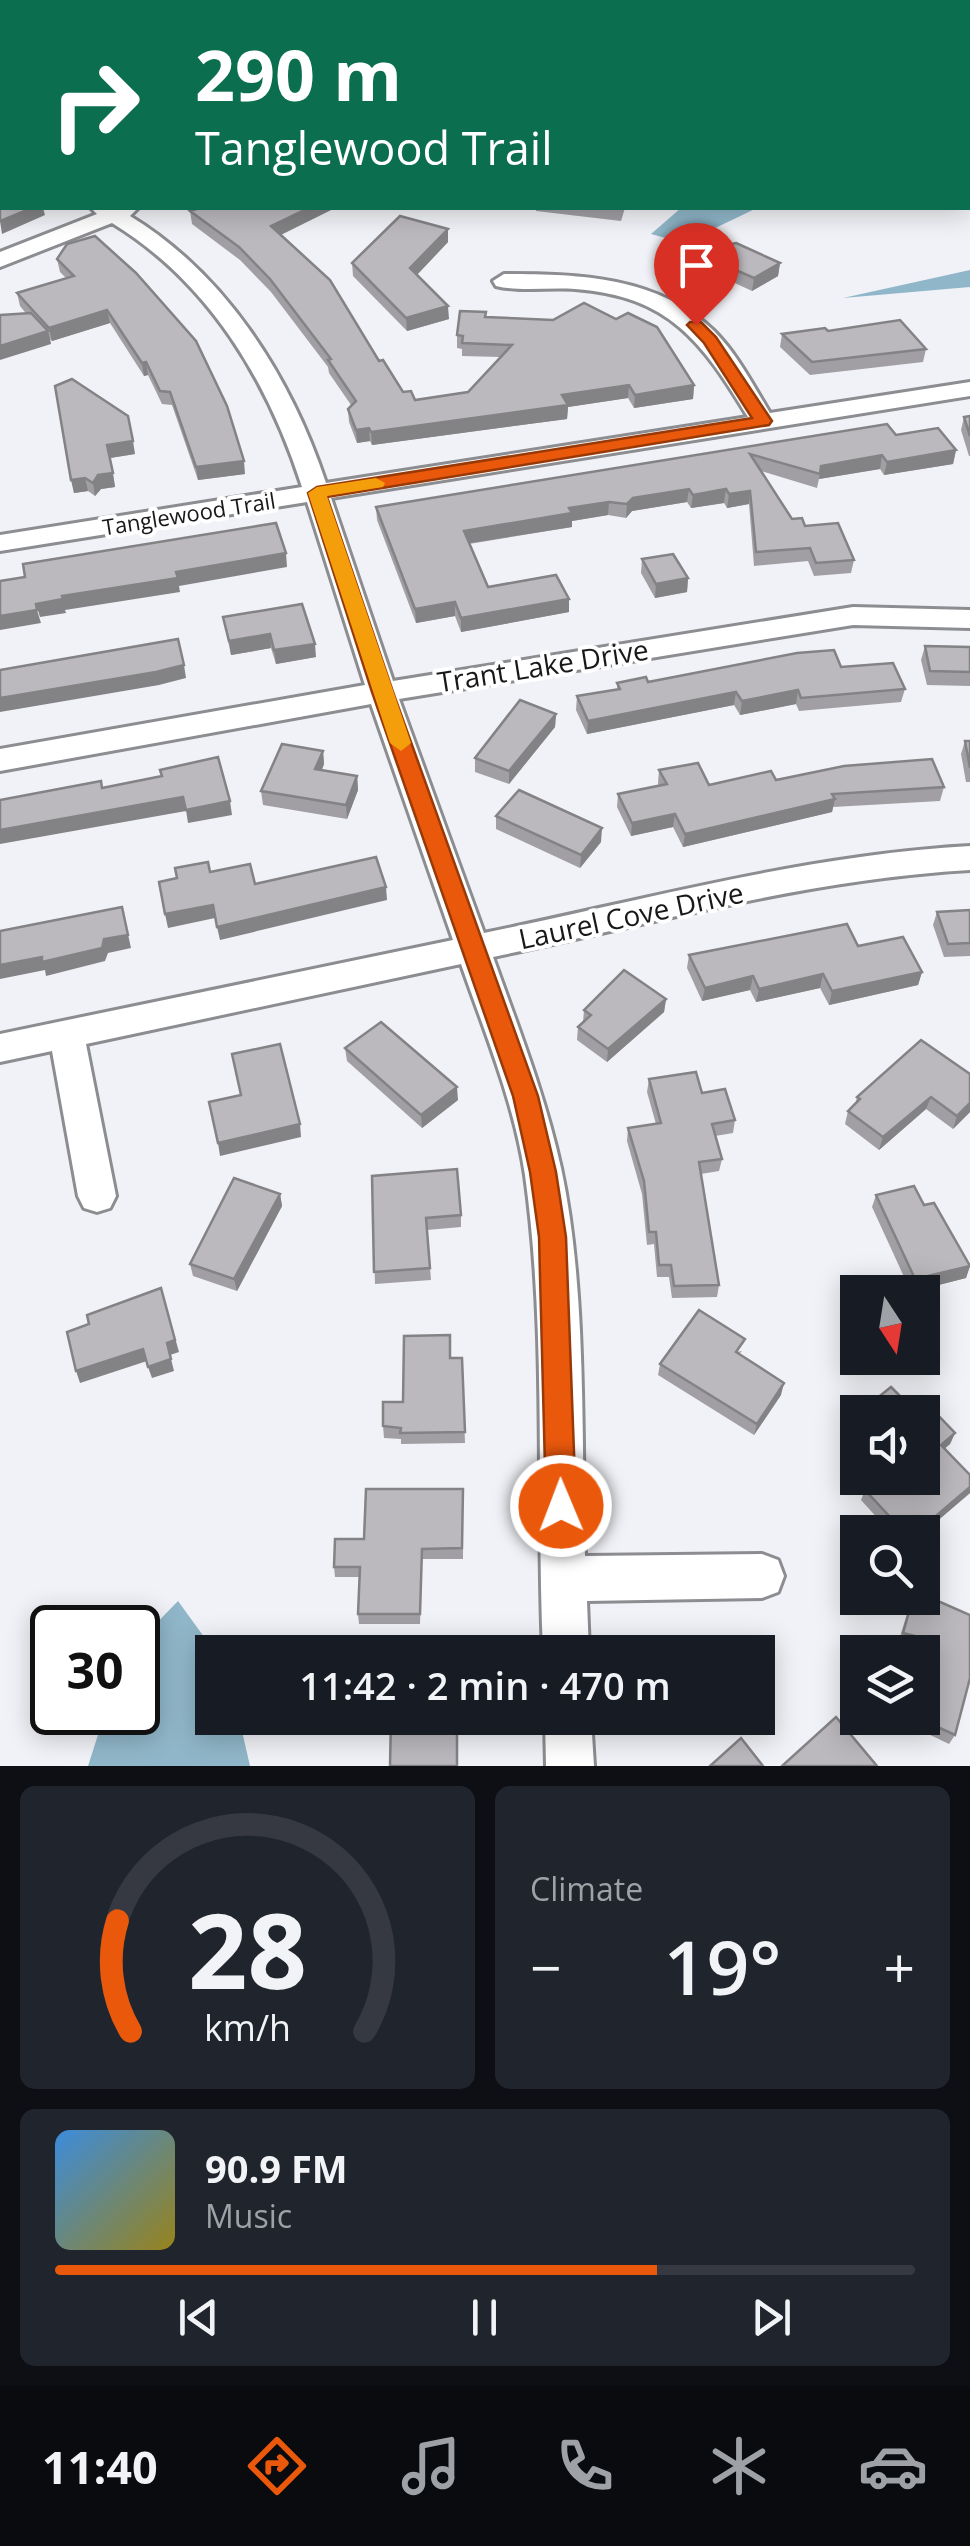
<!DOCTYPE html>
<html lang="en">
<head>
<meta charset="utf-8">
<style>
	:root { --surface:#171b24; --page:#20242c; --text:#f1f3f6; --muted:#9ea1a6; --line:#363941; --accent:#ea580c }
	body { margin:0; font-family:"Open Sans",sans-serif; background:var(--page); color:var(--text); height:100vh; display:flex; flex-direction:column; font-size:38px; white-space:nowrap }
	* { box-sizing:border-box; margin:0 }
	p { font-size:32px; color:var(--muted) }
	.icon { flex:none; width:55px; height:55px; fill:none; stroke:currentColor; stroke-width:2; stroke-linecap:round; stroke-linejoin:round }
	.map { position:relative; height:1766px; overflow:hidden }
	.drawer { display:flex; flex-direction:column; gap:20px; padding:20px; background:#0d0f14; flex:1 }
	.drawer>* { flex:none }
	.guide { position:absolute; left:0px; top:0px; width:970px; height:210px; box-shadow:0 5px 25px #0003; background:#0b6e4f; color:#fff; overflow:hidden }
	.needle { width:65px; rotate:168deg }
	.buttons { position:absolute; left:840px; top:1275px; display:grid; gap:20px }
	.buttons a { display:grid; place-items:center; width:100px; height:100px; border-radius:0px; background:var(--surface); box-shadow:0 5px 25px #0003; font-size:50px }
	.speed { position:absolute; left:30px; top:1605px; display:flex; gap:20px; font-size:50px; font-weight:700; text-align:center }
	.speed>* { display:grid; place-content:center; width:130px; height:130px; border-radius:50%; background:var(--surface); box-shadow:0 5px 25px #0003; line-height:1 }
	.speed .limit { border:5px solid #111; border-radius:15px; background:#fff; color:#111 }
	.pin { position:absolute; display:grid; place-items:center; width:85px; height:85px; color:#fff; margin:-102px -42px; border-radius:50% 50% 50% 0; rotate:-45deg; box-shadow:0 0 10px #0007 }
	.pin .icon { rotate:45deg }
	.me { position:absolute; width:110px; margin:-55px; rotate:359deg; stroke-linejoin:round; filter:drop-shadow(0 0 8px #0008) }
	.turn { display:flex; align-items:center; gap:35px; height:210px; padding:0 30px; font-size:45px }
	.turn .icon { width:130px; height:130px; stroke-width:2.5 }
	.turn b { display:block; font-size:70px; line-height:85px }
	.big { font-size:75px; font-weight:600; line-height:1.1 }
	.drawer .card { flex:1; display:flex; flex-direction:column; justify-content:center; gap:15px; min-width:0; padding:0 35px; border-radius:15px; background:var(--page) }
	.drawer .dial { align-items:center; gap:0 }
	.dial svg { height:260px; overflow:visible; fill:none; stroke:var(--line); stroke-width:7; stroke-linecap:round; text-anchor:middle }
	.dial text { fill:var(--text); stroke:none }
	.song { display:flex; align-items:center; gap:30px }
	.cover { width:120px; height:120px; border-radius:15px; background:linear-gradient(135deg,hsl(210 70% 55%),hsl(50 70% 35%)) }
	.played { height:10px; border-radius:5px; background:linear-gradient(90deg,var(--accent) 70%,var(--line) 70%) }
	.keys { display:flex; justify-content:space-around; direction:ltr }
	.heat { display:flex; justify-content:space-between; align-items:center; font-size:55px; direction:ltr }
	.drawer .tiles { flex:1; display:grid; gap:20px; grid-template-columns:1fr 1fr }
	.card:last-child { grid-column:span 2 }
	.trip { position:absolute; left:195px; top:1635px; width:580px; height:100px; border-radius:0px; background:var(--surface); box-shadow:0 5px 25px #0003; font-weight:600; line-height:100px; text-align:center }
	.tab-bar { display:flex; height:160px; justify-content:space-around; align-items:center; background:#090b0e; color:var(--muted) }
	.tab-bar .icon { width:70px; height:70px }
	.tab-bar .on { color:var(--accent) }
	.tab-bar b { font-size:45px; color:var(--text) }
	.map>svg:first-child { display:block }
	.water { fill:#90b7c9 }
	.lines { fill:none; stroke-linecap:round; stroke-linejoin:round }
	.minor-casing { stroke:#8c8d91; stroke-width:6 }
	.minor { fill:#fff; fill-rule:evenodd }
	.wall { fill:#a19fa3 }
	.shaded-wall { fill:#838284 }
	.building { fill:#bbb9bd; stroke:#838284; stroke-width:2.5 }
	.route { fill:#ea580c; stroke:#983908; stroke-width:2.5 }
	.slow { fill:#f59e0b }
	.labels { text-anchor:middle; stroke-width:8; stroke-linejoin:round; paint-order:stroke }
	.far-street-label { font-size:22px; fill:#171819; stroke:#fff }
	.street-label { font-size:28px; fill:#171819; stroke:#fff }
</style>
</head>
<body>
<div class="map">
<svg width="970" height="1766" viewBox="0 0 970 1766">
	<rect width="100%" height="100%" fill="#f1f2f7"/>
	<!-- water -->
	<g class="water">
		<polygon points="681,208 757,208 684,243 651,234"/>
		<polygon points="970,270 970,287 843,298"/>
		<polygon points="178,1601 215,1652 212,1718 239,1718 250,1766 88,1766 105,1713 138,1712 138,1642"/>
	</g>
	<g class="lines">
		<!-- minor casing -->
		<g class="minor-casing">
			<g id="minor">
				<polygon points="0,152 2,153 2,165 0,165"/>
				<path d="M91,208h47l-8,8c97,59 161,162 196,267l422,-66c-46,-76 -79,-121 -173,-128 -26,-2 -54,3 -79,-3l-3,-5 11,-7c74,0 154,2 210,57 23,23 39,54 56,82l200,-31v14l-639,102 62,183 460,-74 117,3v18l-117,-3 -454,74 85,234c160,-33 322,-78 486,-87v24c-161,9 -320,54 -477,87 25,70 52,138 68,211 26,120 20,265 24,388l177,-2 16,6 6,16 -6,16 -16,6 -175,3 2,51h-46c-7,-158 4,-319 -18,-477 -11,-73 -40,-142 -64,-211l-375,80 30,152 -6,12 -13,4 -13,-4 -6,-12 -26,-145 -52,11v-28l453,-94 -82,-236 -371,67v-22l365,-64 -58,-183 -307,49v-16l302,-48c-34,-106 -93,-205 -190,-264l-112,44v-15l97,-38z"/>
				<polygon points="545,1718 591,1718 594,1766 546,1766"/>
			</g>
		</g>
		<!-- minor -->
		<use href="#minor" class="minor"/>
	</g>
	<!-- wall -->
	<g class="wall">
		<polygon points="335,208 281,235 403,392 415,400 468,392 500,357 462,356 462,349 457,348 457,335 486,317 694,385 693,399 634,408 628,398 568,407 567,419 372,445 370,441 357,443 349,422 348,409 351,405 329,373 328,367 271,292 240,260 192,224 190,211"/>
		<polygon points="536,208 625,208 621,221 536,211"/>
		<polygon points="448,242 417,275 449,319 407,331 353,276 352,263"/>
		<polygon points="67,244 245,474 198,480 172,405 162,404 148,375 144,376 110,323 52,341 50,339 51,344 20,306 17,293 66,278 60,272 57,259"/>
		<polygon points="695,252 780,263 778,276 752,291 694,264"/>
		<polygon points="828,331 926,349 923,362 810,375 780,347 782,334"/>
		<polygon points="55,386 135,454 110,458 115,487 101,489 95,496 88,491 74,493"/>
		<polygon points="970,416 970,456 969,456 961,430 964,417"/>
		<polygon points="887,424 896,435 956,450 953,464 884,475 880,469 819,479 817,488 761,471 792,519 854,560 851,573 814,576 808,561 754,566 749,504 727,508 724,503 691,508 687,502 632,511 626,518 608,515 572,521 572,527 469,544 488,587 569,599 569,612 461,632 455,616 416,623 377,520 376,507"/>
		<polygon points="642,559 688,578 687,592 655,598 641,573"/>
		<polygon points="223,617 316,657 276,664 271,648 231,655"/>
		<polygon points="925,646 970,647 970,686 927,685 921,660"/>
		<polygon points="841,667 905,689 901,702 799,711 796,704 740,715 734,705 587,734 576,710 577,696 617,690 617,683 648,682"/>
		<polygon points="556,714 555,727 509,784 475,772 475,758"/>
		<polygon points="965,741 970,741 970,782 966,782 961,754"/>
		<polygon points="323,751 324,764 322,770 357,776 358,790 347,819 263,805 261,791"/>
		<polygon points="659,770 709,785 776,780 944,787 940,801 833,807 832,812 683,847 673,827 631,836 617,807 618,794 659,786 658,783"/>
		<polygon points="496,816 601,842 580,868 496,829"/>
		<polygon points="970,910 970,956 944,957 933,925 937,912"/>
		<polygon points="858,946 922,972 918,985 829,1005 820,988 756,1002 750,990 702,1001 687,968 689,955"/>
		<polygon points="666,999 664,1012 607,1062 577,1040 578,1027 583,1022 584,1010"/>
		<polygon points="345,1048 458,1100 422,1128 347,1061"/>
		<polygon points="970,1074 970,1112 953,1129 926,1109 879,1150 845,1124 848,1111 855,1105 857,1097"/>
		<polygon points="649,1079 702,1093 735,1120 733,1133 715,1136 722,1159 719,1171 701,1174 719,1285 717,1297 672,1298 669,1277 657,1277 654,1244 647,1245 642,1194 627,1141 628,1128 656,1124 647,1092"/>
		<polygon points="372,1176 461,1215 461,1227 427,1230 431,1280 375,1284"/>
		<polygon points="280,1194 282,1206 237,1291 193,1276 190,1264"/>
		<polygon points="876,1195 924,1205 970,1265 966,1278 911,1292 872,1207"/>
		<polygon points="742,1351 739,1354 781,1395 754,1435 658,1375 660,1364"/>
		<polygon points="450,1358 462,1358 465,1443 401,1444 401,1439 384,1438 383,1426 403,1402"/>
		<polygon points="858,1414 858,1444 846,1432 850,1420"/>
		<polygon points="955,1433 950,1444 945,1448 970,1475 970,1493 922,1534 922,1532 890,1532 861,1500 865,1490"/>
		<polygon points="463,1489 463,1559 422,1559 420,1624 359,1624 358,1614 360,1577 335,1577 334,1567 364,1539"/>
		<polygon points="912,1598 922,1598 955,1735 949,1744 897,1719 922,1718 922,1652 916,1652 917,1647 898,1643"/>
	</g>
	<!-- shaded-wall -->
	<g class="shaded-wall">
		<polygon points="32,208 43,208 45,215 2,234 0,221"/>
		<polygon points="309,208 335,208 272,239 271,226"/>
		<polygon points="448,229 448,242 411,281 410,268"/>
		<polygon points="780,263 778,276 752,291 754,278"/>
		<polygon points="448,306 449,319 407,331 406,318"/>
		<polygon points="107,310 110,323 52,341 49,328"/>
		<polygon points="48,331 51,344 0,360 0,346"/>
		<polygon points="146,362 148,375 144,376 142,363"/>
		<polygon points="629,385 628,398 568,407 567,419 372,445 371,432 562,395"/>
		<polygon points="694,385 693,399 634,408 635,395"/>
		<polygon points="369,428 370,441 357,443 356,430"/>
		<polygon points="133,441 135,454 110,458 107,445"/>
		<polygon points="956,450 953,464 884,475 887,462"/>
		<polygon points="882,455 880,469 819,479 821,466"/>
		<polygon points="244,461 245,474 198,480 196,467"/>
		<polygon points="113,473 115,487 101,489 95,496 93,483 98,475"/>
		<polygon points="85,478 88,491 74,493 71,480"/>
		<polygon points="689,489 687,502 632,511 626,518 627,504 633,498"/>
		<polygon points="726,489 724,503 691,508 693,495"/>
		<polygon points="750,491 749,504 727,508 729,494"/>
		<polygon points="609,502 608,515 572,521 572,527 464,544 464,531 569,508"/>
		<polygon points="286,553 287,567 179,586 180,592 65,610 66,613 40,617 36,604 62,596 176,572"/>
		<polygon points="688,578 687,592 655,598 656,584"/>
		<polygon points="569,599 569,612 461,632 461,618"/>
		<polygon points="455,602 455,616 416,623 415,609"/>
		<polygon points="37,610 41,623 0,630 0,616"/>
		<polygon points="270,634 271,648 231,655 229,641"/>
		<polygon points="315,644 316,657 276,664 274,650"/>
		<polygon points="184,665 186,678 159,685 0,712 0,698"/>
		<polygon points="798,690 796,704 740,715 742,701"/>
		<polygon points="736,692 734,705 587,734 588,721"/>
		<polygon points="556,714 555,727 509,784 509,771"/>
		<polygon points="323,751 324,764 316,783 315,769"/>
		<polygon points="357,776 358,790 347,819 346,805"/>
		<polygon points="183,797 186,811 0,844 0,830"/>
		<polygon points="835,799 832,812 683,847 685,834"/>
		<polygon points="230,801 232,815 188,823 186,810"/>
		<polygon points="675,814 673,827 631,836 632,823"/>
		<polygon points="602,828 601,842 580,868 581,855"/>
		<polygon points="386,887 387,900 220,940 217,927"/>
		<polygon points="213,905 215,918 168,928 165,914"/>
		<polygon points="122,907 131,948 108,953 105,961 46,976 45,970 0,979 0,965 104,939"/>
		<polygon points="922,972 918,985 829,1005 832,991"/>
		<polygon points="823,974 820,988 756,1002 759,989"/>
		<polygon points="753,976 750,990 702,1001 705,988"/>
		<polygon points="666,999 664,1012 607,1062 608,1049"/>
		<polygon points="457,1087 458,1100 422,1128 421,1115"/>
		<polygon points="931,1097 926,1109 879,1150 883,1137"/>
		<polygon points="970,1103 970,1112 953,1129 957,1116"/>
		<polygon points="300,1124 301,1137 220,1156 218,1143"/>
		<polygon points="280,1194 282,1206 237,1291 234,1279"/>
		<polygon points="970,1266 966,1278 911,1292 915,1279"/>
		<polygon points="161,1288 179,1352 170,1355 167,1343"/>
		<polygon points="143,1349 147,1361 80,1383 76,1371"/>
		<polygon points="171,1359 174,1371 152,1378 148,1367"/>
		<polygon points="784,1383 781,1395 754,1435 757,1424"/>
		<polygon points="955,1433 950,1444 936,1456 941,1445"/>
		<polygon points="970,1487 970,1493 922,1534 922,1532 917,1532"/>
	</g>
	<!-- building -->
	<g class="building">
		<polygon points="164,0 197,0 197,2 161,2"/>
		<polygon points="513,0 556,0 558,2 515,2"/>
		<polygon points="0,88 2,88 2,118 0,117"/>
		<polygon points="0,182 2,183 2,208 32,208 0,221"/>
		<polygon points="200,208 309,208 271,226 330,280 379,361 383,360 403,392 411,391 415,400 468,392 512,345 462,343 463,336 457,335 460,311 486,312 485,317 553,320 584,303 616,319 628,313 657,327 694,385 635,395 629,385 562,395 568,405 371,432 369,428 356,430 348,409 356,401 328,360 331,359 270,279 239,247 190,211"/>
		<polygon points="400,216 448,229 410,268 448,306 406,318 352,263"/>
		<polygon points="95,236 136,273 196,341 227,406 244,461 196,467 170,392 160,391 146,362 142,363 107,310 49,328 17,293 74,276 57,259 67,244"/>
		<polygon points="736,243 780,263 754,278 695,252"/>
		<polygon points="31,313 48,331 0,346 0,315"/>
		<polygon points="900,320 926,349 812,362 782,334 825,328 828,331"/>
		<polygon points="72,379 128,416 133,441 107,445 113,473 98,475 93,483 85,478 71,480 55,386"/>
		<polygon points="970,416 970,436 964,417"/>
		<polygon points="887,424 896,435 938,428 956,450 887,462 882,455 821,466 820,474 750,454 792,519 802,518 805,526 838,523 854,560 816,563 810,548 756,552 750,491 729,494 726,489 693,495 689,489 633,498 627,504 609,502 569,508 572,513 464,531 488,587 556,575 569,599 461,618 455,602 415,609 376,507"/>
		<polygon points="276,523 286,553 176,572 178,578 62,596 63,599 36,604 37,610 0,616 0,581 25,577 23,564"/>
		<polygon points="673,554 688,578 656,584 642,559"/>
		<polygon points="302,604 315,644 274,650 270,634 229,641 223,617"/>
		<polygon points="178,639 184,665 156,672 0,698 0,670"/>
		<polygon points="925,646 970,647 970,672 930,671"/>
		<polygon points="834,650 841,667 893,663 905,689 801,698 798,690 742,701 736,692 588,721 577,696 620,689 617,683 646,677 648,682 797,653"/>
		<polygon points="520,700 556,714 509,771 475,758"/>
		<polygon points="965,741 970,741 970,768"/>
		<polygon points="282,744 323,751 315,769 357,776 346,805 261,791"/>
		<polygon points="218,757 230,801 186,810 183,797 0,830 0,800 101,781 102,788 162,776 160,770"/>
		<polygon points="932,759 944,787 832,794 835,799 685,834 675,814 632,823 618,794 667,784 659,770 698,763 709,785 771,771 776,780 844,766"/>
		<polygon points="519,790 602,828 581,855 496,816"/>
		<polygon points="376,857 386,887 217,927 213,905 165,914 159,882 177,878 175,868 208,862 210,872 250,864 255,884"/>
		<polygon points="122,907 128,935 104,939 102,948 42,962 42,957 0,965 0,931"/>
		<polygon points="970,910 970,943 948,944 937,912"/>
		<polygon points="847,924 858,946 903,937 922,972 832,991 823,974 759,989 753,976 705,988 689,955"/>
		<polygon points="624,970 666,999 608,1049 578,1027 591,1015 584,1010"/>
		<polygon points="381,1022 457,1087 421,1115 345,1048"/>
		<polygon points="921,1040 970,1074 970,1103 957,1116 931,1097 883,1137 848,1111 860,1099 857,1097"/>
		<polygon points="280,1044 300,1124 218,1143 209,1102 241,1095 232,1054"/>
		<polygon points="696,1072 702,1093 725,1089 735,1120 712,1124 722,1159 699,1162 719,1285 674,1286 671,1265 659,1265 656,1232 649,1232 644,1181 628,1128 661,1123 649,1079"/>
		<polygon points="457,1169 461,1215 426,1218 430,1268 374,1272 372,1176"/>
		<polygon points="234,1178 280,1194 234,1279 190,1264"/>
		<polygon points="914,1186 924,1205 934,1203 970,1266 915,1279 876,1195"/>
		<polygon points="161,1288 175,1340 167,1343 171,1359 148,1367 143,1349 76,1371 67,1332 89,1324 87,1315"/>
		<polygon points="699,1310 745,1339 736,1352 784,1383 757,1424 660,1364"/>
		<polygon points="450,1335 450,1358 462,1358 465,1432 400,1433 401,1428 383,1426 383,1402 403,1402 404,1336"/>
		<polygon points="891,1387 916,1412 860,1412"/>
		<polygon points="934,1411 955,1433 941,1445 970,1475 970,1487 917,1532 904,1532 865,1490 880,1478 922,1478 922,1420"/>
		<polygon points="858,1414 858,1428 850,1420"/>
		<polygon points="366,1489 463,1489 462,1548 422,1549 420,1614 358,1614 360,1567 334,1567 335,1539 364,1539"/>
		<polygon points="922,1594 970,1615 970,1678 955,1735 918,1718 922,1718 922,1652 918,1652 922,1638 903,1633 913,1598 922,1598"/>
		<polygon points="836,1717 877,1766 782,1766"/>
		<polygon points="391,1718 457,1718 457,1766 390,1766"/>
		<polygon points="741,1738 763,1766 710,1766"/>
	</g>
	<!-- route -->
	<polygon class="route" points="690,322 701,322 716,337 772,421 769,425 327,497 393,692 538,1096 556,1172 566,1237 576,1506 572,1517 561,1521 551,1517 546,1506 539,1237 530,1172 513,1096 372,692 308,493 317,487 752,418 704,343 687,325"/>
	<!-- slow -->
	<polygon class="slow" points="376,478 385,483 383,487 327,496 411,743 401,751 390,743 308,493 317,487"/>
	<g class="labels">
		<!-- far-street labels -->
		<g class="far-street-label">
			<text transform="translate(189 514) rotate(-9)" y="8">Tanglewood Trail</text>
		</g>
		<!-- street labels -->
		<g class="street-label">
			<text transform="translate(543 666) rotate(-9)" y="10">Trant Lake Drive</text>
			<text transform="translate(631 916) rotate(-12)" y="10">Laurel Cove Drive</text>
		</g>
	</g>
</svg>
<div class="buttons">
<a><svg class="needle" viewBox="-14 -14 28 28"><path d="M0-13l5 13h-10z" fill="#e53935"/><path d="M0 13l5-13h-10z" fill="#9ea1a6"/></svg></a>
<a><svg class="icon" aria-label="sound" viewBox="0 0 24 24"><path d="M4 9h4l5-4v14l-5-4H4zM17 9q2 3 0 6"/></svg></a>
<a><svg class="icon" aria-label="search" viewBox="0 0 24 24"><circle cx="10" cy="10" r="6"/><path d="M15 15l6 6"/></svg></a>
<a><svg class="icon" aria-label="layers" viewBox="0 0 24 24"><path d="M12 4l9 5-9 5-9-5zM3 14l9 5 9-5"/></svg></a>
</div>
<div class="speed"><div class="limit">30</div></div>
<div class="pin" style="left:696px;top:325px;background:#d93025"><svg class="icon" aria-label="arrive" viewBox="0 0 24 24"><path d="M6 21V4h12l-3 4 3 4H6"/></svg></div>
<svg class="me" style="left:561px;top:1506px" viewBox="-20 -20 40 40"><circle r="17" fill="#ea580c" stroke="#fff" stroke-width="3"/><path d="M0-11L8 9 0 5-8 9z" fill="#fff"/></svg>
<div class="trip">11:42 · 2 min · 470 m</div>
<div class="guide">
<div class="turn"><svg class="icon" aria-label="right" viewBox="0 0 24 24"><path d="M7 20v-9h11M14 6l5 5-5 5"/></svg><div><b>290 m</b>Tanglewood Trail</div></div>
</div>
</div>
<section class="drawer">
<div class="tiles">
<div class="card dial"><svg viewBox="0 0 100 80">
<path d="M14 69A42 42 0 1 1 86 69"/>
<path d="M14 69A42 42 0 0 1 10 35" stroke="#ea580c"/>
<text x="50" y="56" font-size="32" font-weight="700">28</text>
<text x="50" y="72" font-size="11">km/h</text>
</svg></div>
<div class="card"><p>Climate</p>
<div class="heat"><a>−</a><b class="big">19°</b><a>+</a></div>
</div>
<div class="card">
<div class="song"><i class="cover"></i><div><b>90.9 FM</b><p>Music</p></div></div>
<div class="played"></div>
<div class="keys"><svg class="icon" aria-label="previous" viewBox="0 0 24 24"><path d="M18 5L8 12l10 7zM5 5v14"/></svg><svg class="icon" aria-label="pause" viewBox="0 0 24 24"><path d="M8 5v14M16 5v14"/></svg><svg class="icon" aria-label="next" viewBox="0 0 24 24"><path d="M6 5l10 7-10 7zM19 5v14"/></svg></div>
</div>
</div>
</section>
<nav class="tab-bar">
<b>11:40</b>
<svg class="icon on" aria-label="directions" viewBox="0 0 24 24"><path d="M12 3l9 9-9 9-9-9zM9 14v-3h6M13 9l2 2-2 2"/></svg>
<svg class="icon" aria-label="music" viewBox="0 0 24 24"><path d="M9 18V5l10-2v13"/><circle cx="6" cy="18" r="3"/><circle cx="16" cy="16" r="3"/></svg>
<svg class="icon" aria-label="phone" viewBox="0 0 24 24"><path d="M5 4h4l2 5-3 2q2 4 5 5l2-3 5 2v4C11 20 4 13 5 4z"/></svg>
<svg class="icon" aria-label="climate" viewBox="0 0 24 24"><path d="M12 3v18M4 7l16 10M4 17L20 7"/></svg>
<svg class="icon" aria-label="car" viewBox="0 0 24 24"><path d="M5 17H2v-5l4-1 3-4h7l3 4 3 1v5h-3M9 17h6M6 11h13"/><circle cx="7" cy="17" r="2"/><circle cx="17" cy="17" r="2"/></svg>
</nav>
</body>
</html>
